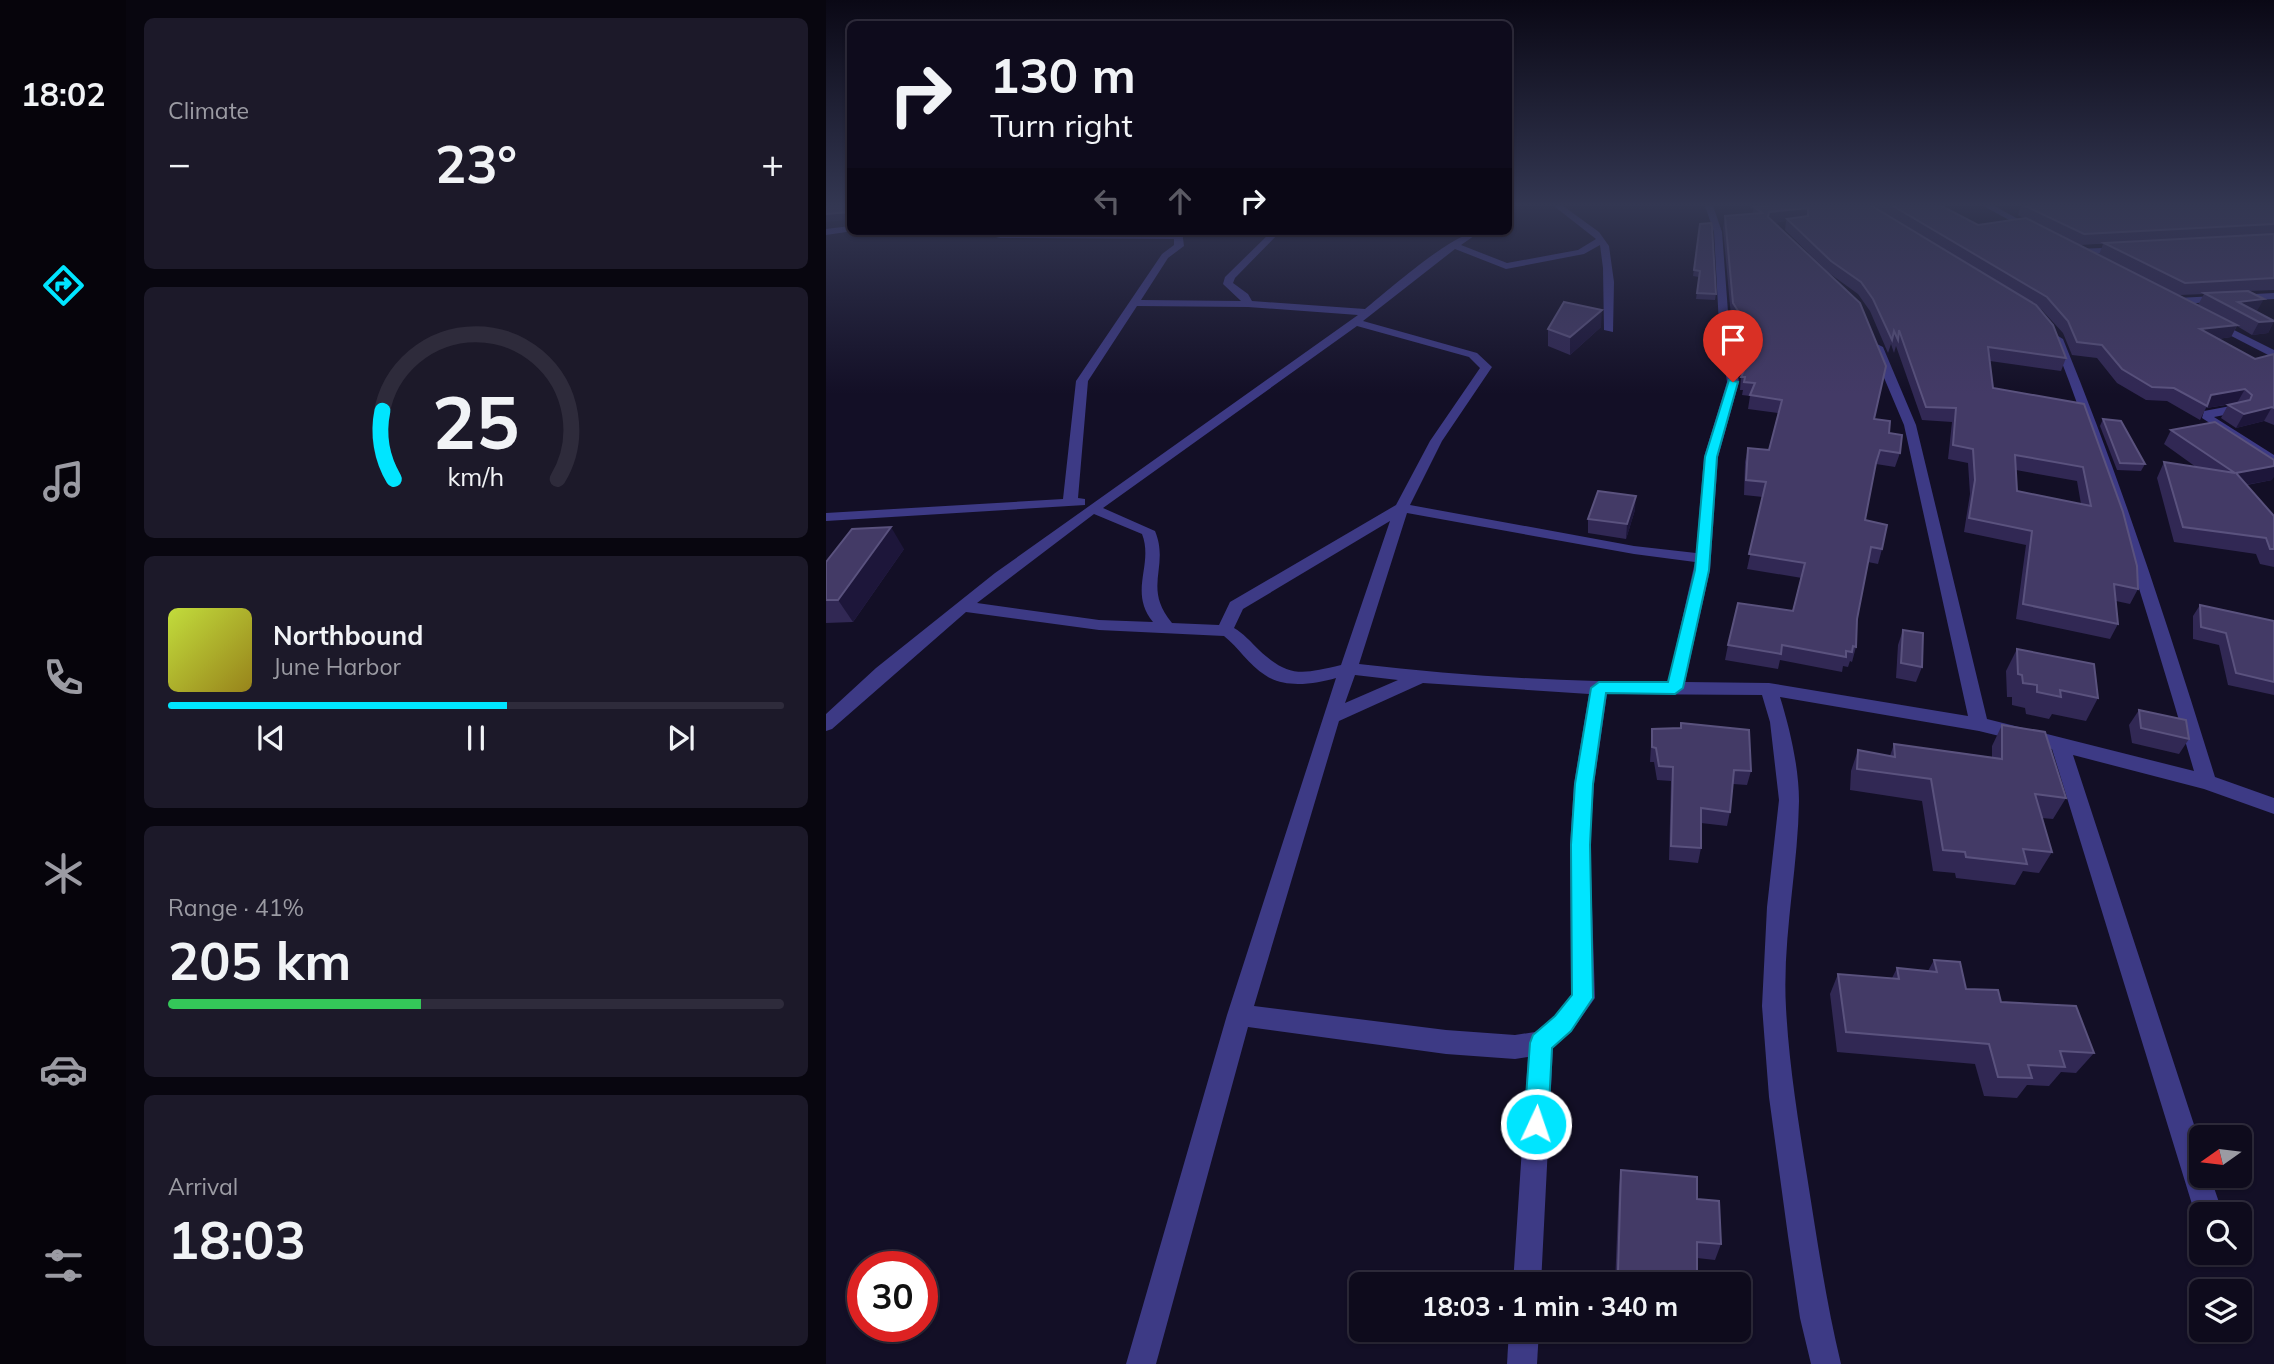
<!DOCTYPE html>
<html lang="en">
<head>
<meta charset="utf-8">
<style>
	:root { --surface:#0e0b1c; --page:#1c1929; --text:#f1f3f6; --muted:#9b9ba3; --line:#2e2b3b; --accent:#00e5ff }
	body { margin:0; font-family:Mulish,sans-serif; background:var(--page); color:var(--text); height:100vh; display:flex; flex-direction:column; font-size:26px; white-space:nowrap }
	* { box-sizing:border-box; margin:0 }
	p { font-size:23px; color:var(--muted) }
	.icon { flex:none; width:38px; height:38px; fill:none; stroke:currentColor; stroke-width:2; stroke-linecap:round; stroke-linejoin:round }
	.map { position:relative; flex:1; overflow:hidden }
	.drawer { display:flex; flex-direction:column; gap:18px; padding:18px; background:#08060f; width:700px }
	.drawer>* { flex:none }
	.top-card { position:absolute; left:21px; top:21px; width:665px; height:214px; border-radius:10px; box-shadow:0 2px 5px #0004,0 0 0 2px var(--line); background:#0e0b1c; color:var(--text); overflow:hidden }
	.needle { width:46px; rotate:256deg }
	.tools { position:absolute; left:1363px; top:1125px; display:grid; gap:14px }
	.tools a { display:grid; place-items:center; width:63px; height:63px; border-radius:10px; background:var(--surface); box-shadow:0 2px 5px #0004,0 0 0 2px var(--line); font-size:35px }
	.speed { position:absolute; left:21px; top:1251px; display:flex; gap:14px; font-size:35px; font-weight:700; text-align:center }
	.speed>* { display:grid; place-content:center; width:91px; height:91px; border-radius:50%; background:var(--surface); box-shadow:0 2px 5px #0004,0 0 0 2px var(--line); line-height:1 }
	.speed .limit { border:10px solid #d22; background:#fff; color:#111 }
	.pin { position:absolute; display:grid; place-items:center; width:60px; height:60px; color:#fff; margin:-72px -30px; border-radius:50% 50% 50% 0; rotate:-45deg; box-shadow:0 0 7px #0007 }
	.pin .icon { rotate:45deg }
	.me { position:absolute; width:77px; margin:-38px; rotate:3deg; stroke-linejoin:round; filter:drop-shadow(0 0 5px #0008) }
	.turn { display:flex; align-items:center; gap:24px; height:147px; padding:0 28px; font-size:32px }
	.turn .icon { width:91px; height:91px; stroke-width:2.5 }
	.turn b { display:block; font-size:49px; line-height:60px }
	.lanes { display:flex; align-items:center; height:66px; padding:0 28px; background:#0003; justify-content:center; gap:35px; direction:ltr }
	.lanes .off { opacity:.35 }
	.big { font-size:52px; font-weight:700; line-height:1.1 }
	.drawer .card { flex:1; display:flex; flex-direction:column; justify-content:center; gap:10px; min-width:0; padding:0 24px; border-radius:10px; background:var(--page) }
	.drawer .dial { align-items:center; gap:0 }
	.dial svg { height:182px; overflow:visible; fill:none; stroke:var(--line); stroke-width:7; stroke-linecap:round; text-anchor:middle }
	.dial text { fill:var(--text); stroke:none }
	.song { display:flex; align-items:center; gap:21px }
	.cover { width:84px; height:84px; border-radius:10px; background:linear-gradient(135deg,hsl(70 70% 55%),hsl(50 70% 35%)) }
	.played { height:7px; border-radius:4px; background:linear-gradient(90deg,var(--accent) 55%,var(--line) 55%) }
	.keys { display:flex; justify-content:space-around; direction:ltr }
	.heat { display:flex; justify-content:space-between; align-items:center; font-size:38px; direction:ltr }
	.charge { height:10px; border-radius:5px; background:linear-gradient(90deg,#34c759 41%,var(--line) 0) }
	.trip { position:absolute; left:523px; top:1272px; width:402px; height:70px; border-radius:10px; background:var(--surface); box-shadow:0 2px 5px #0004,0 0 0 2px var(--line); font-weight:700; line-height:70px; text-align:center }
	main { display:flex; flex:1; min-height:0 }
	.tab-bar { display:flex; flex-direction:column; width:126px; justify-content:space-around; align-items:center; background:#06040b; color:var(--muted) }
	.tab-bar .icon { width:49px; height:49px }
	.tab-bar .active { color:var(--accent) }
	.tab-bar b { font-size:32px; color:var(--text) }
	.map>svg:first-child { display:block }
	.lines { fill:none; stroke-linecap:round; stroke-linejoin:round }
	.minor { fill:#3d3a85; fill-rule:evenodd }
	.wall { fill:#312854; fill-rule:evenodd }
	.shaded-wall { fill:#1d163a }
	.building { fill:#433a66; stroke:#5a527e; stroke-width:2; fill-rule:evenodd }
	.route { fill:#00e5ff; stroke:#0095a6; stroke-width:2 }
</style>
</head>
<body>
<main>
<nav class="tab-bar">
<b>18:02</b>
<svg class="icon active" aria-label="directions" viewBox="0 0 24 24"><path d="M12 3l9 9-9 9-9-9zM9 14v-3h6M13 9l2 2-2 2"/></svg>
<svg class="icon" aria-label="music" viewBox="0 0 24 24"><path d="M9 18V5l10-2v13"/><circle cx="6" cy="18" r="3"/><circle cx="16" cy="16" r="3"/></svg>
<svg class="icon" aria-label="phone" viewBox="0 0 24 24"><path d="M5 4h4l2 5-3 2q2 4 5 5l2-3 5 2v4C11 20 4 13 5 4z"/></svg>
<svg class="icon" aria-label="climate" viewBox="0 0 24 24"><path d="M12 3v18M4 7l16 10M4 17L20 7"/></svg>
<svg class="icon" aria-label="car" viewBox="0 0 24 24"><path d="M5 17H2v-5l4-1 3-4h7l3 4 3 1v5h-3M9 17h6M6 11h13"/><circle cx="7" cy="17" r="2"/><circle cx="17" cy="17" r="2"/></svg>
<svg class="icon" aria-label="filters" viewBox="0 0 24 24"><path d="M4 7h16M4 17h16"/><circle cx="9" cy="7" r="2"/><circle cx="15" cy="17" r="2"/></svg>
</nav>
<section class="drawer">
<div class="card"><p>Climate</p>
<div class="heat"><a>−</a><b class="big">23°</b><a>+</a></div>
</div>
<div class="card dial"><svg viewBox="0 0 100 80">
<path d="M14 69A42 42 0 1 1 86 69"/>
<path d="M14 69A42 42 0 0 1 9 39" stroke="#00e5ff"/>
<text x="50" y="56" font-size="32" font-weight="700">25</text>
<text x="50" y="72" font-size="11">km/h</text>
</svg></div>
<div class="card">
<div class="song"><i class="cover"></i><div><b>Northbound</b><p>June Harbor</p></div></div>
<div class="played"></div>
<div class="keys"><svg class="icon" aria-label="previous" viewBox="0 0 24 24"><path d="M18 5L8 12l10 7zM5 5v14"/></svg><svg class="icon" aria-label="pause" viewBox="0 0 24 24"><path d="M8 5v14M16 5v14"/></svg><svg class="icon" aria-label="next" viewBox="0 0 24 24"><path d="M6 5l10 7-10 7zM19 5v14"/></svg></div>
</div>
<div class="card"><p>Range · 41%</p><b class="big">205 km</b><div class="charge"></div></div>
<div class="card"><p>Arrival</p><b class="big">18:03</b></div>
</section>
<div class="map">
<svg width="1448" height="1364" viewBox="0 0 1448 1364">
	<rect width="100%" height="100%" fill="#130f26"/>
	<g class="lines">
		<!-- minor -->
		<g class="minor">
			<polygon points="682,203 687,203 685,208 682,208"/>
			<path d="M724,203h9l40,29 10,14 5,36 -1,50 -9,-2 -1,-62 -3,-23 -16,9 -78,15 -51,-20 -92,72 114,32 15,14 -50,74 -32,64 224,41 62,7 8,-96 23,-75 -8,-57 -5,-93 -10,-29h8l10,29 7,93 10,57 -21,75 -8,113 -25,112 84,1 199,33 -64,-291 -33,-78 6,-3 6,3 33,78 71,294 207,52c-43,-146 -86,-290 -141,-432l5,-3 5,3c59,144 106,290 152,438l59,21v16l-70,-25 -131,-34 129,394v27h8l13,38h-21v11l-7,-11 -143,-465 -73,-18 -199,-34c10,32 19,71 19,104 -1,69 -17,138 -13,207 3,56 12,112 21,168 10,63 19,126 34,188h-30l-11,-46 -12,-82 -19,-139 -7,-91 5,-99 12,-107 -9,-78 -8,-27 -155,-1 -13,90 -4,61 5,153 -24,34 -18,16 -12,236h-28l15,-227 -13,2 -69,-5 -198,-27 -92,337h-30l101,-349 109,-337c-21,6 -52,11 -71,-3 -16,-10 -27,-28 -41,-39l-125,-6 -133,-18 -134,117 -6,2v-17l50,-46 119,-95 363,-258 -110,-8 -111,-1 -49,75 -10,117 7,1v6l-259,16v-8l237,-14 13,-118 86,-127 12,-9v-6l-174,-1 -28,-7 193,3 17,-3 2,15 -16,12 -27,42 100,1 -18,-17 2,-7 47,-46h9l-46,47 -2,5 15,11 4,7 113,8c24,-19 89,-78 116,-78l-20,14 46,18 71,-13 18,-11zM531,326l112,31 11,11 -50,73 -34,64 -166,97 -11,23 -47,-2c-30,-36 -2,-56 -17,-92l-52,-23zM581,513l227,41 61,8 -27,120c-103,0 -207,-6 -309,-18zM268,514l48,20c12,31 -14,57 11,88l-54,-2 -122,-17zM564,521l-49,144c-39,9 -52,13 -82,-15 -8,-8 -16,-17 -25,-22l9,-19zM529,675l43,5 -53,23zM597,683l166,11 -15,90 -4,61 1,150 -16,21 -20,16 -20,3 -69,-5 -192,-24 85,-285z"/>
			<polygon points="1152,203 1163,203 1212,230 1205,232"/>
			<polygon points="24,226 27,231 0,235 0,229"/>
			<polygon points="1302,247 1304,249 1299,252 1250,255 1245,252 1250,249"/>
			<polygon points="1448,293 1448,299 1351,304 1346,301 1351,298"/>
			<polygon points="1386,319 1448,350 1448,358 1382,324 1382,320"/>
			<polygon points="1410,405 1416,409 1414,412 1388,417 1448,455 1448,465 1376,418 1378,411"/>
			<polygon points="683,1330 713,1330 711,1364 681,1364"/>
		</g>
	</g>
	<!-- wall -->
	<g class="wall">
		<path d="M919,203h209l-15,2 39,20 46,-7 -6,-3 3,-10h-21l-4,-2h278v87l-25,1 8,20h-1l18,10 -6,12 -16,2 -15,-9 -6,11 -13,2 37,20 19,-5v71l-10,-4 -28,7 -15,-10 7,-13 5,-1 -27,4 -6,12 -33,-19 -21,-1 -29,-17 -20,-25 -25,-3 -9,-22 -21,-23 -6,-4 30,52 -5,13 -71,-10 3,27 91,16 54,185 -8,15 -14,-3 2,23 -8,15 -94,-20 10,-74 -62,-13 6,-38 -2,-31 -20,-4 4,-37 -30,-2 -26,-74 -2,7 -3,-9 -3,9 -18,-42 -12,-17 -29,-21 -44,-43 1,-9 -12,2 100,196 15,14 11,20 -5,14 -19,-3 -11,56 17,29 -4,15 -10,-2 -11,57 -1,28 -4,15 -2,-1 -2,6 -5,-1 -1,6 -62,-12 -2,9 -53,-9 3,-15 65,-34 9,-33 -55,-9 16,-72 -19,-2 1,-33 3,-14 21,2 9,-37 -30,-4 2,-13 -8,-1 1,-5h-3l1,-13 12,-26 -22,-35 -8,-88 2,-12 28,-2v-5zM1270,244h7l-4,11 -18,-10zM1378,294l-6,11 -18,-10zM1190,470l61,11 4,23 -64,-13z"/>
		<polygon points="874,224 890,294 889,300 870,299 873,277 867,276"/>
		<polygon points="775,327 744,355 722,346 722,329"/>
		<polygon points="1277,419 1319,464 1315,471 1291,470 1274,426"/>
		<polygon points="1345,430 1446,480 1421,485 1448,516 1448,567 1434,564 1430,554 1348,542 1331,478 1338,462 1370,467 1338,444"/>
		<polygon points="809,510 800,539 762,533 762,519"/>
		<polygon points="78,549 27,622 0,623 0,562"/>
		<polygon points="1374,605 1448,621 1448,695 1402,685 1393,645 1367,639 1367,616"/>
		<polygon points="1077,630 1096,667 1090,682 1070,678 1072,645"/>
		<polygon points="1191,649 1272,698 1260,721 1226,714 1223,719 1200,714 1199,708 1186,705 1186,697 1181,697 1180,671"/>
		<polygon points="1313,710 1363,739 1353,754 1306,743 1303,725"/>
		<polygon points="1176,725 1240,798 1227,819 1216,818 1226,852 1213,873 1197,871 1189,885 1130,878 1129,873 1107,871 1096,801 1024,790 1025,771 1032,750 1064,756 1068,744 1166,757 1166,746"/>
		<polygon points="826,729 925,771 921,785 907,784 904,812 901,826 875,823 875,848 872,863 843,860 845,781 831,780 828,762 824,762"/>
		<polygon points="1108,960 1140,989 1175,1002 1268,1053 1250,1073 1235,1072 1223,1086 1201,1085 1191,1098 1158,1096 1149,1064 1011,1052 1004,994 1012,974 1066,978 1071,968 1102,971"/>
		<polygon points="795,1170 895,1244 889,1260 871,1258 871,1280 869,1284 789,1284 793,1187"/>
	</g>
	<!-- shaded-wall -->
	<g class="shaded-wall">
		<polygon points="982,208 980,219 961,219 960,221 942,223 943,212"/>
		<polygon points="24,212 24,220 0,222 0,214"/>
		<polygon points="69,231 96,231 70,233"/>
		<polygon points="1438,299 1431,311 1416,313 1412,302"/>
		<polygon points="776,310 775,327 744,355 744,337"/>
		<polygon points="1448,321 1442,333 1426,335 1433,322"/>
		<polygon points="1411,325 1405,337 1368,342 1374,329"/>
		<polygon points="1419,389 1411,403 1380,408 1385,395"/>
		<polygon points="1446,407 1438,421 1410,428 1418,414"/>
		<polygon points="1448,466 1448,477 1446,480 1402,488 1410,473"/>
		<polygon points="810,496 809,510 800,539 801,524"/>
		<polygon points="65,527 78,549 27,622 12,600"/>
	</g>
	<!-- building -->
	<g class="building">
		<polygon points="0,203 24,203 24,212 0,214"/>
		<path d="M936,203h105l169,102 17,20 13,33 -78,-11 5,41 91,16 39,108 14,54 1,23 -24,-5 4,40 -95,-20 9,-73 -63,-13 6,-38 -2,-31 -20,-4 3,-37 -30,-1 -27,-77 -1,10 -4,-9 -2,9 -19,-41 -12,-17 -30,-21 -44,-42 21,-3v-8l-39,4 -1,5 92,86 26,63 -12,53 16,2 -1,12 13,2 -2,18 -20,-3 -4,13 -11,57 22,5 -5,24 -11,-2 -14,72 -1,28 -3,-1 -1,6 -6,-1v6l-64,-12 -1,9 -53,-9 10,-42 55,8 12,-48 -56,-9 17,-72 -20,-2 2,-32 21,2 13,-50 -32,-5 5,-12 -11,-1 1,-5h-4l16,-36 -24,-38 -8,-87 37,-3 -8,-6 12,-1zM1189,455l68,12 8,39 -74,-15z"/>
		<polygon points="1062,203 1110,203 1152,225 1200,218 1411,325 1374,329 1429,359 1448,354 1448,408 1446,407 1418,414 1402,405 1424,400 1426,395 1419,389 1385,395 1381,406 1348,388 1326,387 1296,369 1276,345 1251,342 1242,321 1221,297"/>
		<polygon points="1201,203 1448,203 1448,224 1258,234 1195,204"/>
		<polygon points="885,223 886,227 890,294 871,293 874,271 868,270 874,224"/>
		<polygon points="1448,234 1448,278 1359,283 1278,243"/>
		<polygon points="1422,291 1438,299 1412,302 1448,321 1433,322 1378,293"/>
		<polygon points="738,302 776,310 744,337 722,329"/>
		<polygon points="1277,419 1295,421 1319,464 1294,463"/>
		<polygon points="1389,422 1448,460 1448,466 1410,473 1448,516 1448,549 1444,549 1440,538 1357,527 1338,462 1409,473 1345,430"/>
		<polygon points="772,491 810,496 801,524 762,519"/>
		<polygon points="65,527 12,600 0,600 0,562 26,529"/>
		<polygon points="1374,605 1448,621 1448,682 1410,673 1400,633 1375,627"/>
		<polygon points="1077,630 1097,633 1096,667 1075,663"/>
		<polygon points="1191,649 1268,664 1272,698 1234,690 1235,697 1211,692 1211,685 1197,683 1196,675 1192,674"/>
		<polygon points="1313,710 1360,720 1363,739 1315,728"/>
		<polygon points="855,723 923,730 925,771 908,770 904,812 875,808 875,848 845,846 847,767 833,766 830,748 826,747 826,729 855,728"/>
		<polygon points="1176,725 1219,732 1240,798 1209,794 1226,852 1197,849 1201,864 1140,857 1139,852 1117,850 1105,779 1031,769 1032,750 1069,757 1068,744 1176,759"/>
		<polygon points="1108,960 1134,962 1140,989 1172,990 1175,1002 1250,1006 1268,1053 1234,1051 1239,1067 1202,1065 1206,1078 1172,1077 1163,1044 1020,1032 1012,974 1073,979 1071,968 1111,972"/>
		<polygon points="795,1170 871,1177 871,1199 893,1201 895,1244 871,1242 871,1280 792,1272"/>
	</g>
	<!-- sky -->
	<linearGradient id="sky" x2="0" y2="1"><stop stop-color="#0a0815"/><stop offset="0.52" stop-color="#333752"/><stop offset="1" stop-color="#333752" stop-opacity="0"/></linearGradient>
	<rect width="1448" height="394" fill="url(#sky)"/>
	<!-- route -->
	<polygon class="route" points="903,380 912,382 891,457 883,570 857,688 849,694 780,693 767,784 764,845 767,998 745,1031 726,1048 722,1124 718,1132 710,1135 702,1132 698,1124 704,1043 707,1035 729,1016 746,995 745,845 749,784 765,688 773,682 842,682 869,570 879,457"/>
</svg>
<div class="tools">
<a><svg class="needle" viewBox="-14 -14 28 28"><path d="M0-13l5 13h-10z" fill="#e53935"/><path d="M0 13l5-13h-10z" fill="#9b9ba3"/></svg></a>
<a><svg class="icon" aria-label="search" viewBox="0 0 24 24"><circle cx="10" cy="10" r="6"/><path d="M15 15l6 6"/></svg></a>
<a><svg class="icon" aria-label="layers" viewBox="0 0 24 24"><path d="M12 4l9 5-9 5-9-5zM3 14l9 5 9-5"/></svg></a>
</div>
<div class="speed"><div class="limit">30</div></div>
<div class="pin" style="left:907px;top:382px;background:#d93025"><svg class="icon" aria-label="arrive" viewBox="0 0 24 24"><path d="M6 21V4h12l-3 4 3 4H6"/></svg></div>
<svg class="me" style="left:710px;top:1124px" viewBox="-20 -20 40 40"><circle r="17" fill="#00e5ff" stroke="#fff" stroke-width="3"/><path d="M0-11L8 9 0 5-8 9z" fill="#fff"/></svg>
<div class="trip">18:03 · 1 min · 340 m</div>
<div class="top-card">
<div class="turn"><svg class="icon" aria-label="right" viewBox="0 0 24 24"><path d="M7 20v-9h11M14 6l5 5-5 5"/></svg><div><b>130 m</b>Turn right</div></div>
<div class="lanes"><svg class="icon off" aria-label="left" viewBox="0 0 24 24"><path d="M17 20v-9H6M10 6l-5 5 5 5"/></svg><svg class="icon off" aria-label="ahead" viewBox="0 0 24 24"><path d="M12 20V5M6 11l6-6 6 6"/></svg><svg class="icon" aria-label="right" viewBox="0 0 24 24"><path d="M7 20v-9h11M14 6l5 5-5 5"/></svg></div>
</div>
</div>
</main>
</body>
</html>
